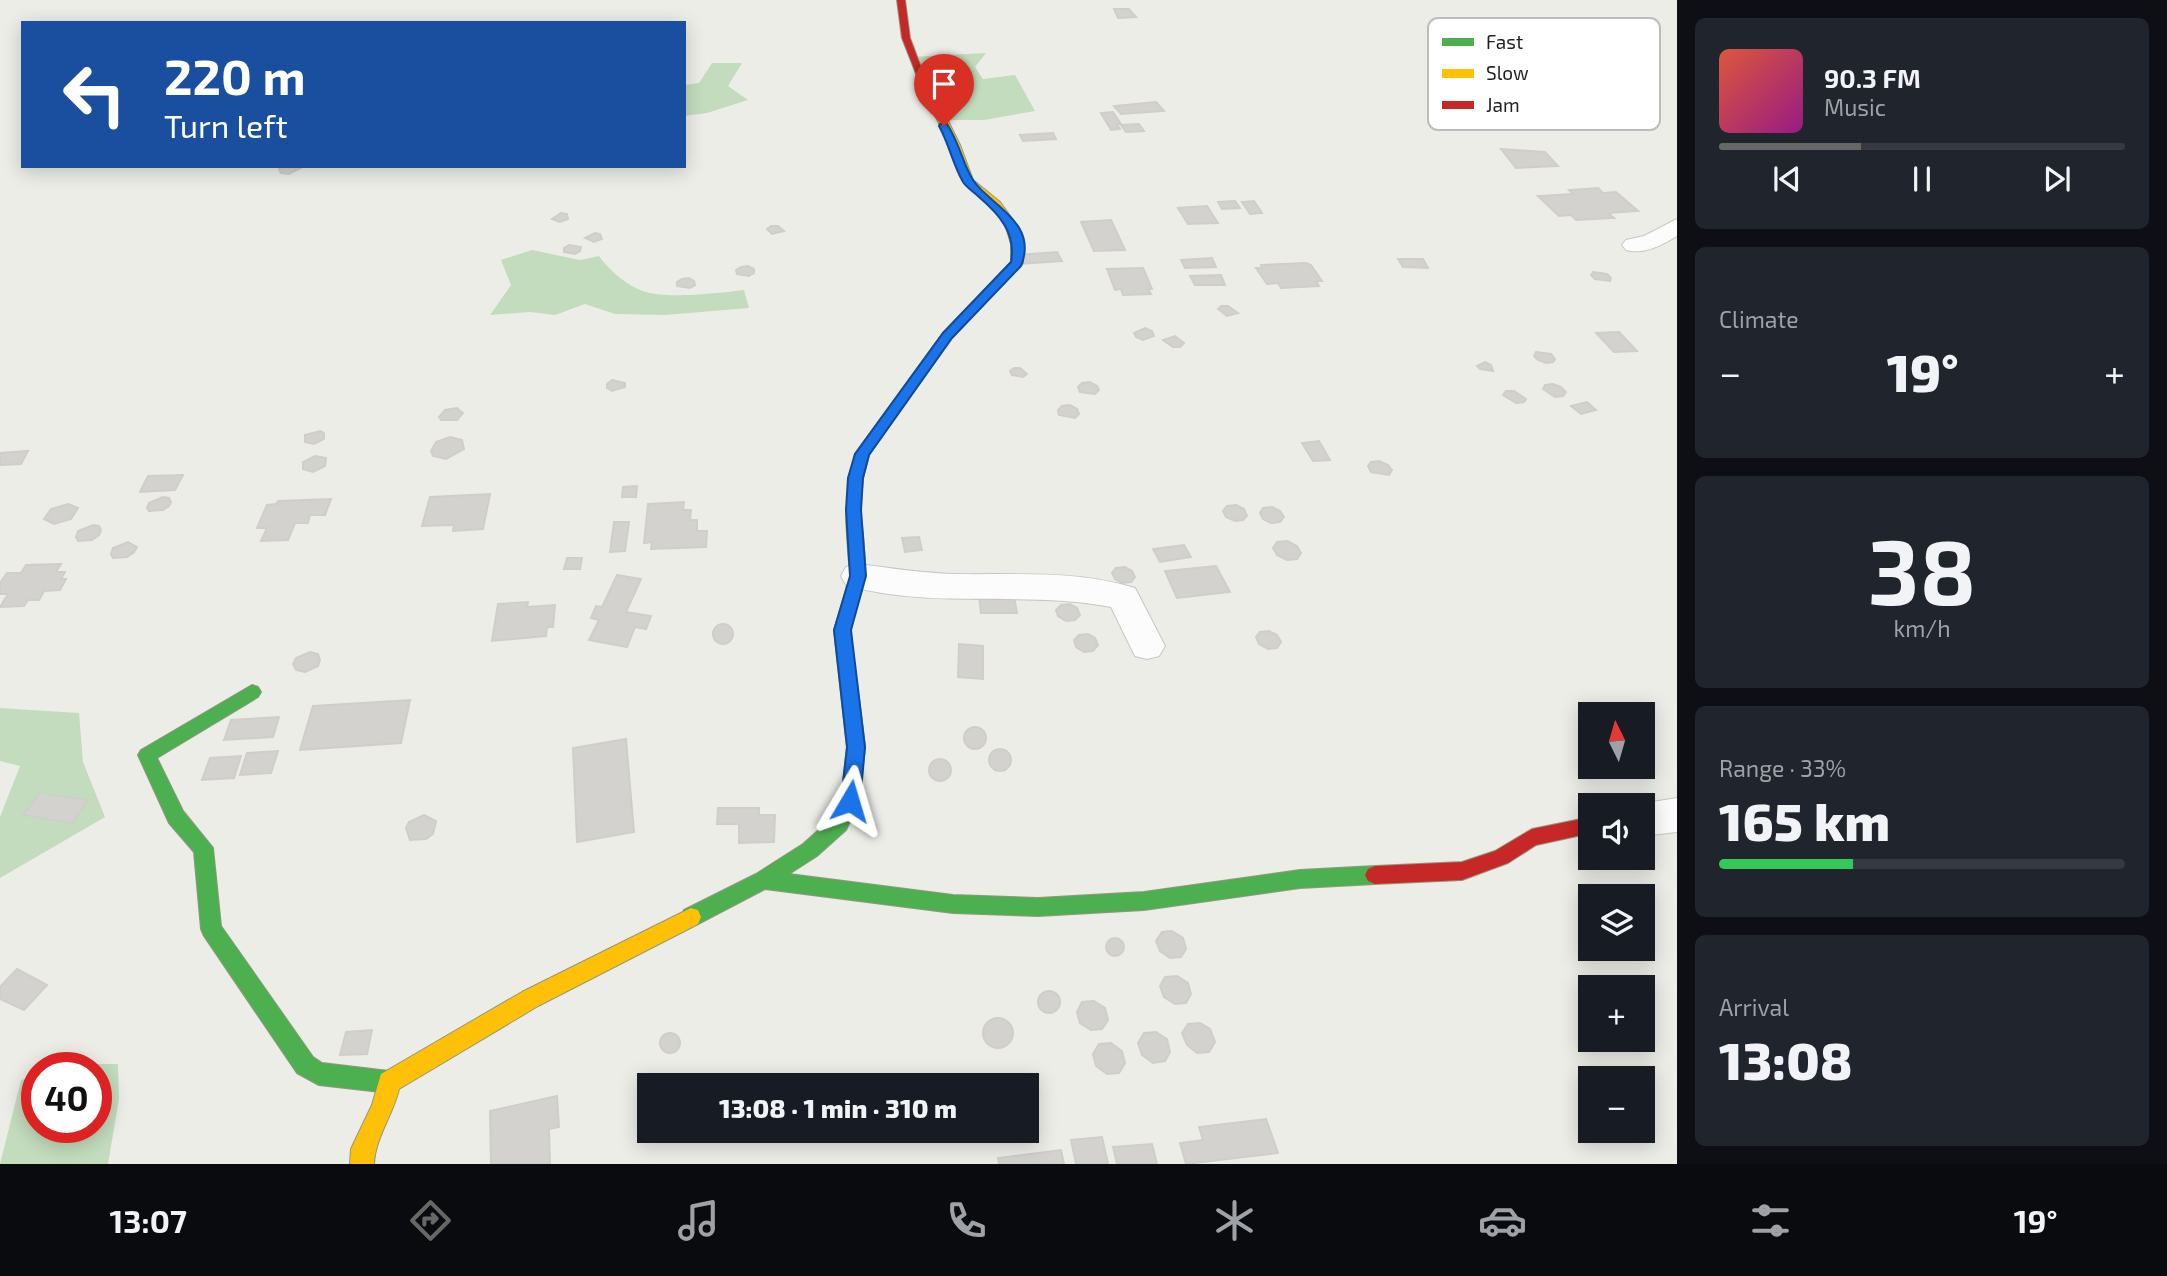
<!DOCTYPE html>
<html lang="en">
<head>
<meta charset="utf-8">
<style>
	:root { --surface:#171b24; --page:#20242c; --text:#f1f3f6; --muted:#9ea1a6; --line:#363941; --accent:#676765 }
	body { margin:0; font-family:"Exo 2",sans-serif; background:var(--page); color:var(--text); height:100vh; display:flex; flex-direction:column; font-size:26px; white-space:nowrap }
	* { box-sizing:border-box; margin:0 }
	p { font-size:23px; color:var(--muted) }
	.icon { flex:none; width:38px; height:38px; fill:none; stroke:currentColor; stroke-width:2; stroke-linecap:round; stroke-linejoin:round }
	.map { position:relative; flex:1; overflow:hidden }
	.drawer { display:flex; flex-direction:column; gap:18px; padding:18px; background:#0d0f14; width:490px }
	.drawer>* { flex:none }
	.top-card { position:absolute; left:21px; top:21px; width:665px; height:147px; border-radius:0px; box-shadow:0 4px 18px #0003; background:#1a4fa0; color:#fff; overflow:hidden }
	.needle { width:46px; rotate:355deg }
	.fabs { position:absolute; left:1578px; top:702px; display:grid; gap:14px }
	.fabs a { display:grid; place-items:center; width:77px; height:77px; border-radius:0px; background:var(--surface); box-shadow:0 4px 18px #0003; font-size:35px }
	.speed { position:absolute; left:21px; top:1052px; display:flex; gap:14px; font-size:35px; font-weight:700; text-align:center }
	.speed>* { display:grid; place-content:center; width:91px; height:91px; border-radius:50%; background:var(--surface); box-shadow:0 4px 18px #0003; line-height:1 }
	.speed .limit { border:10px solid #d22; background:#fff; color:#111 }
	.pin { position:absolute; display:grid; place-items:center; width:60px; height:60px; color:#fff; margin:-72px -30px; border-radius:50% 50% 50% 0; rotate:-45deg; box-shadow:0 0 7px #0007 }
	.pin .icon { rotate:45deg }
	.me { position:absolute; width:77px; margin:-38px; rotate:7deg; stroke-linejoin:round; filter:drop-shadow(0 0 5px #0008) }
	.turn { display:flex; align-items:center; gap:24px; height:147px; padding:0 28px; font-size:32px }
	.turn .icon { width:91px; height:91px; stroke-width:2.5 }
	.turn b { display:block; font-size:49px; line-height:60px }
	.big { font-size:52px; font-weight:800; line-height:1.1 }
	.drawer .widget { flex:1; display:flex; flex-direction:column; justify-content:center; gap:10px; min-width:0; padding:0 24px; border-radius:10px; background:var(--page) }
	.drawer .dial { align-items:center; gap:0 }
	.dial b { font-size:91px; line-height:1 }
	.song { display:flex; align-items:center; gap:21px }
	.cover { width:84px; height:84px; border-radius:10px; background:linear-gradient(135deg,hsl(10 70% 55%),hsl(310 70% 35%)) }
	.played { height:7px; border-radius:4px; background:linear-gradient(90deg,var(--accent) 35%,var(--line) 35%) }
	.keys { display:flex; justify-content:space-around; direction:ltr }
	.heat { display:flex; justify-content:space-between; align-items:center; font-size:38px; direction:ltr }
	.charge { height:10px; border-radius:5px; background:linear-gradient(90deg,#34c759 33%,var(--line) 0) }
	.trip { position:absolute; left:637px; top:1073px; width:402px; height:70px; border-radius:0px; background:var(--surface); box-shadow:0 4px 18px #0003; font-weight:800; line-height:70px; text-align:center }
	.menu { display:flex; height:112px; justify-content:space-around; align-items:center; background:#090b0e; color:var(--muted) }
	.menu .icon { width:49px; height:49px }
	.menu .on { color:var(--accent) }
	.menu b { font-size:32px; color:var(--text) }
	main { display:flex; flex:1; min-height:0 }
	.map>svg:first-child { display:block }
	.forest { fill:#c3dcbd }
	.building { fill:#d4d2ce; stroke:#d0cec9; stroke-width:2 }
	.lines { fill:none; stroke-linecap:round; stroke-linejoin:round }
	.street-casing { stroke:#c6c6c4; stroke-width:2 }
	.fast-casing { stroke:#92987f; stroke-width:2 }
	.slow-casing { stroke:#92987f; stroke-width:2 }
	.jam-casing { stroke:#92987f; stroke-width:2 }
	.street { fill:#fcfcfc; fill-rule:evenodd }
	.fast { fill:#4caf50; fill-rule:evenodd }
	.slow { fill:#ffc107; fill-rule:evenodd }
	.jam { fill:#c62828; fill-rule:evenodd }
	.route { fill:#1a73e8; stroke:#114b97; stroke-width:2 }
	.key { fill:#fff; stroke:#bcbcbc; stroke-width:2 }
	.key-label { font-size:19px; fill:#1f1f1f }
</style>
</head>
<body>
<main>
<div class="map">
<svg width="1677" height="1164" viewBox="0 0 1677 1164">
	<rect width="100%" height="100%" fill="#edede8"/>
	<!-- forest -->
	<g class="forest">
		<polygon points="986,53 975,67 983,79 1015,75 1035,111 984,120 941,120 909,57"/>
		<polygon points="712,63 742,63 728,86 748,100 707,113 684,116 684,85 699,83"/>
		<path d="M532,250l48,10 19,-4c10,14 29,31 47,36 22,7 74,1 98,-2l5,18 -84,7 -50,-1 -30,-10 -30,11 -25,-3 -40,3 21,-30 -10,-25z"/>
		<polygon points="0,708 79,713 83,762 105,817 0,878 0,817 20,766 0,761"/>
		<polygon points="80,1064 118,1064 119,1099 108,1164 0,1164 21,1080 37,1076 37,1127 96,1127 96,1068 67,1067"/>
	</g>
	<!-- building -->
	<g class="building">
		<polygon points="1114,9 1129,9 1136,17 1118,18"/>
		<polygon points="1156,102 1164,111 1121,114 1114,106"/>
		<polygon points="1113,112 1121,124 1117,124 1120,129 1111,130 1101,113"/>
		<polygon points="1139,124 1144,131 1126,132 1121,125"/>
		<polygon points="1053,133 1056,139 1023,141 1020,135"/>
		<polygon points="1501,149 1545,152 1558,166 1516,168"/>
		<polygon points="281,166 303,166 303,167 289,174 281,173 279,169"/>
		<polygon points="1598,188 1603,193 1616,192 1638,211 1608,213 1614,218 1576,220 1571,215 1559,216 1538,196 1573,194 1569,190"/>
		<polygon points="1235,201 1240,208 1222,209 1218,202"/>
		<polygon points="1254,201 1262,213 1250,214 1242,202"/>
		<polygon points="1207,206 1218,223 1188,224 1178,208"/>
		<polygon points="561,213 567,214 568,219 560,222 552,219"/>
		<polygon points="1111,220 1125,250 1094,251 1081,222"/>
		<polygon points="771,226 778,226 784,231 772,234 767,229"/>
		<polygon points="595,233 600,234 602,239 594,242 585,238"/>
		<polygon points="569,245 581,247 580,251 575,254 564,252 564,248"/>
		<polygon points="1057,252 1062,261 1019,264 1015,255"/>
		<polygon points="1212,258 1216,267 1185,268 1181,260"/>
		<polygon points="1398,259 1423,259 1428,268 1403,267"/>
		<polygon points="1306,263 1311,265 1322,281 1316,281 1319,286 1281,288 1278,283 1267,284 1256,268 1262,268 1261,265"/>
		<polygon points="748,266 754,269 754,273 749,276 737,274 736,270 741,267"/>
		<polygon points="1143,268 1152,289 1148,289 1151,294 1123,295 1121,289 1115,290 1107,269"/>
		<polygon points="1593,272 1607,274 1611,278 1610,281 1595,279 1591,275"/>
		<polygon points="1221,275 1225,285 1195,285 1190,276"/>
		<polygon points="689,278 694,281 695,285 690,288 677,286 677,282 682,279"/>
		<polygon points="1221,306 1228,306 1238,313 1227,316 1218,309"/>
		<polygon points="1145,328 1152,331 1154,336 1143,340 1136,337 1134,333"/>
		<polygon points="1619,332 1637,351 1614,352 1596,333"/>
		<polygon points="1175,336 1184,343 1180,347 1173,347 1163,340"/>
		<polygon points="1536,352 1551,354 1555,359 1553,362 1546,363 1538,360 1534,356"/>
		<polygon points="1485,362 1491,365 1493,371 1480,369 1477,366"/>
		<polygon points="1014,368 1020,368 1027,374 1023,377 1012,375 1010,371"/>
		<polygon points="612,380 625,383 625,387 612,391 607,388 607,384"/>
		<polygon points="1090,382 1097,386 1099,390 1095,394 1080,392 1078,387 1082,383"/>
		<polygon points="1553,384 1561,387 1566,392 1563,396 1555,397 1543,389 1545,385"/>
		<polygon points="1506,391 1514,391 1526,399 1524,402 1516,403 1503,395"/>
		<polygon points="1587,402 1596,410 1581,414 1571,406"/>
		<polygon points="1070,405 1077,409 1079,414 1075,418 1059,415 1058,410 1062,406"/>
		<polygon points="457,408 463,413 457,420 441,420 439,417 445,410"/>
		<polygon points="320,431 324,433 324,439 314,444 305,442 305,435"/>
		<polygon points="450,437 462,440 464,449 446,459 433,456 431,451 436,442"/>
		<polygon points="1319,441 1330,460 1313,461 1302,443"/>
		<polygon points="28,451 21,464 0,465 0,453"/>
		<polygon points="315,456 326,458 325,466 313,472 303,469 303,462"/>
		<polygon points="1379,461 1388,465 1392,470 1389,475 1371,472 1368,466 1371,462"/>
		<polygon points="183,475 175,490 140,492 148,476"/>
		<polygon points="637,486 636,497 622,497 623,487"/>
		<polygon points="490,494 483,529 453,531 454,525 422,526 430,497"/>
		<polygon points="163,497 169,498 171,502 169,506 163,510 149,511 147,508 149,503"/>
		<polygon points="331,499 325,515 310,515 308,523 295,523 288,540 261,541 267,528 257,528 267,505 276,504 278,501"/>
		<polygon points="684,502 683,510 691,510 690,520 697,520 697,531 707,531 706,547 651,549 652,542 644,543 648,504"/>
		<polygon points="68,504 78,508 71,519 54,524 44,519 51,509"/>
		<polygon points="1236,505 1244,509 1247,516 1243,520 1235,521 1226,517 1223,511 1227,506"/>
		<polygon points="1272,507 1280,511 1284,517 1280,522 1271,523 1263,519 1260,513 1263,508"/>
		<polygon points="614,522 629,522 625,551 610,552"/>
		<polygon points="93,525 99,526 101,530 99,535 92,540 78,541 76,537 78,531"/>
		<polygon points="919,537 922,550 905,552 902,538"/>
		<polygon points="1287,541 1297,546 1301,553 1297,559 1287,560 1277,555 1273,548 1277,542"/>
		<polygon points="128,542 137,547 134,552 127,557 113,558 111,554 113,548"/>
		<polygon points="1184,545 1191,557 1160,562 1153,549"/>
		<polygon points="567,558 582,558 580,569 564,569"/>
		<polygon points="61,564 56,572 65,572 61,579 66,579 60,590 44,591 39,600 28,600 24,606 0,607 8,594 0,594 0,583 7,573 21,573 26,565"/>
		<polygon points="1216,566 1230,592 1177,598 1165,571"/>
		<polygon points="1125,567 1132,571 1135,577 1131,582 1122,583 1115,579 1112,573 1116,568"/>
		<polygon points="617,575 641,579 626,612 651,616 646,629 635,627 627,647 589,640 599,620 591,618 596,606 602,607"/>
		<polygon points="979,596 1014,596 1017,613 981,613"/>
		<polygon points="528,602 527,607 555,605 553,627 547,627 546,636 492,641 498,604"/>
		<polygon points="1070,604 1077,608 1080,615 1075,620 1066,621 1058,616 1056,610 1061,605"/>
		<circle cx="723" cy="634" r="10"/>
		<polygon points="1269,631 1277,635 1281,642 1277,648 1268,649 1259,644 1256,637 1260,632"/>
		<polygon points="1088,634 1095,638 1098,645 1093,651 1084,652 1076,647 1074,640 1079,635"/>
		<polygon points="959,644 983,646 983,679 958,677"/>
		<polygon points="310,652 318,654 320,660 318,666 305,672 296,670 293,664 296,658"/>
		<polygon points="410,700 401,743 300,750 313,706"/>
		<polygon points="279,717 273,737 224,740 231,720"/>
		<circle cx="975" cy="738" r="11"/>
		<polygon points="626,739 634,832 577,842 573,748"/>
		<circle cx="1000" cy="760" r="11"/>
		<polygon points="278,751 271,773 240,775 247,753"/>
		<polygon points="241,756 234,778 202,780 210,758"/>
		<circle cx="940" cy="770" r="11"/>
		<polygon points="40,793 88,800 72,823 23,815"/>
		<polygon points="718,808 759,808 759,815 775,815 774,842 739,843 739,824 717,824"/>
		<polygon points="424,815 436,821 433,834 426,839 410,840 406,828 409,822"/>
		<polygon points="1172,931 1183,938 1186,949 1181,957 1170,958 1160,951 1156,941 1162,932"/>
		<circle cx="1115" cy="947" r="9"/>
		<polygon points="17,969 47,985 24,1010 0,999 0,987"/>
		<polygon points="1177,976 1188,983 1191,994 1186,1003 1175,1004 1164,997 1160,986 1165,977"/>
		<circle cx="1049" cy="1002" r="11"/>
		<polygon points="1094,1001 1105,1008 1108,1020 1102,1029 1091,1030 1080,1023 1077,1012 1082,1002"/>
		<circle cx="998" cy="1033" r="15"/>
		<polygon points="1200,1023 1210,1029 1215,1042 1209,1052 1197,1053 1187,1045 1182,1033 1188,1024"/>
		<polygon points="372,1030 367,1054 340,1055 346,1032"/>
		<polygon points="1156,1032 1167,1039 1170,1052 1165,1061 1153,1063 1142,1055 1138,1043 1144,1033"/>
		<circle cx="670" cy="1043" r="10"/>
		<polygon points="1111,1043 1122,1051 1125,1063 1119,1073 1107,1074 1096,1066 1093,1054 1099,1044"/>
		<polygon points="1027,1087 1035,1093 1038,1105 1031,1116 1027,1116"/>
		<polygon points="557,1096 559,1127 549,1129 550,1164 491,1164 490,1111"/>
		<polygon points="1266,1119 1278,1153 1186,1164 1180,1143 1203,1140 1199,1127"/>
		<polygon points="1102,1137 1108,1164 1076,1164 1071,1140"/>
		<polygon points="1152,1144 1157,1164 1117,1164 1113,1147"/>
		<polygon points="1061,1150 1064,1164 999,1164 998,1158"/>
	</g>
	<g class="lines">
		<!-- street casing -->
		<g class="street-casing">
			<g id="street">
				<path d="M1677,219v17c-15,9 -33,19 -51,14l-4,-5 4,-5 18,-4z"/>
				<path d="M858,564c32,4 64,9 96,10 60,1 123,-4 181,14l30,58 -6,10 -12,3 -12,-3 -24,-49c-87,-17 -179,3 -265,-22l-5,-9 5,-9z"/>
				<polygon points="1677,798 1677,832 1643,836 1643,805 1634,805"/>
			</g>
		</g>
		<!-- fast casing -->
		<g class="fast-casing">
			<g id="fast">
				<polygon points="855,530 863,535 866,576 850,630 865,747 859,801 846,830 817,856 789,874 953,895 1038,898 1144,892 1300,870 1375,866 1382,869 1385,875 1382,881 1375,884 1300,888 1144,910 1038,916 953,913 765,889 698,924 691,926 684,924 681,917 684,910 756,874 803,844 832,818 841,801 847,747 834,630 850,576 847,535"/>
				<polygon points="252,685 258,687 261,692 258,697 157,758 183,811 213,848 221,926 313,1057 322,1063 389,1071 397,1074 400,1082 397,1090 389,1093 319,1085 297,1073 204,936 201,929 194,852 169,823 138,755 141,750"/>
			</g>
		</g>
		<!-- slow casing -->
		<g class="slow-casing">
			<g id="slow">
				<path d="M924,87l8,2 28,56 13,35 27,22 18,25 5,17v19l-72,76 -82,116 -6,23 -3,32 3,25 -8,5 -8,-5c-2,-28 1,-54 8,-81l88,-121 68,-71v-18l-5,-17 -14,-21 -29,-25 -13,-36 -28,-56z"/>
				<path d="M691,908l7,2 3,7 -3,7 -160,82 -139,83c-6,26 -24,49 -25,75h-24l1,-15 21,-44 9,-31 141,-82z"/>
			</g>
		</g>
		<!-- jam casing -->
		<g class="jam-casing">
			<g id="jam">
				<polygon points="897,0 905,0 910,38 930,91 922,89 902,38"/>
				<polygon points="1591,817 1591,833 1536,845 1508,863 1462,880 1375,884 1368,881 1365,875 1368,869 1375,866 1462,862 1495,851 1532,829"/>
			</g>
		</g>
		<!-- street -->
		<use href="#street" class="street"/>
		<!-- fast -->
		<use href="#fast" class="fast"/>
		<!-- slow -->
		<use href="#slow" class="slow"/>
		<!-- jam -->
		<use href="#jam" class="jam"/>
	</g>
	<!-- route -->
	<path class="route" d="M940,124h7c12,18 16,40 26,56 16,25 66,42 48,86l-69,72 -83,117 -6,23 -2,32 5,66 -15,54 14,117 -5,54 -3,6 -7,2 -6,-2 -3,-6 6,-54 -13,-117 16,-54 -4,-66 2,-32 7,-24 88,-121 68,-71c5,-29 -11,-47 -32,-65 -5,-5 -12,-9 -16,-15 -10,-17 -14,-38 -24,-56z"/>
	<!-- legend -->
	<rect x="1428" y="18" width="232" height="112" rx="10" class="key"/>
	<rect x="1442" y="38" width="32" height="8" fill="#4caf50"/>
	<rect x="1442" y="69" width="32" height="9" fill="#ffc107"/>
	<rect x="1442" y="101" width="32" height="8" fill="#c62828"/>
	<g class="key-label">
		<text x="1486" y="49">Fast</text>
		<text x="1486" y="80">Slow</text>
		<text x="1486" y="112">Jam</text>
	</g>
</svg>
<div class="fabs">
<a><svg class="needle" viewBox="-14 -14 28 28"><path d="M0-13l5 13h-10z" fill="#e53935"/><path d="M0 13l5-13h-10z" fill="#9ea1a6"/></svg></a>
<a><svg class="icon" aria-label="sound" viewBox="0 0 24 24"><path d="M4 9h4l5-4v14l-5-4H4zM17 9q2 3 0 6"/></svg></a>
<a><svg class="icon" aria-label="layers" viewBox="0 0 24 24"><path d="M12 4l9 5-9 5-9-5zM3 14l9 5 9-5"/></svg></a>
<a>+</a>
<a>−</a>
</div>
<div class="speed"><div class="limit">40</div></div>
<div class="pin" style="left:944px;top:126px;background:#d93025"><svg class="icon" aria-label="arrive" viewBox="0 0 24 24"><path d="M6 21V4h12l-3 4 3 4H6"/></svg></div>
<svg class="me" style="left:850px;top:801px" viewBox="-20 -20 40 40"><path d="M0-17L14 15 0 8-14 15z" fill="#1a73e8" stroke="#fff" stroke-width="4"/></svg>
<div class="trip">13:08 · 1 min · 310 m</div>
<div class="top-card">
<div class="turn"><svg class="icon" aria-label="left" viewBox="0 0 24 24"><path d="M17 20v-9H6M10 6l-5 5 5 5"/></svg><div><b>220 m</b>Turn left</div></div>
</div>
</div>
<section class="drawer">
<div class="widget">
<div class="song"><i class="cover"></i><div><b>90.3 FM</b><p>Music</p></div></div>
<div class="played"></div>
<div class="keys"><svg class="icon" aria-label="previous" viewBox="0 0 24 24"><path d="M18 5L8 12l10 7zM5 5v14"/></svg><svg class="icon" aria-label="pause" viewBox="0 0 24 24"><path d="M8 5v14M16 5v14"/></svg><svg class="icon" aria-label="next" viewBox="0 0 24 24"><path d="M6 5l10 7-10 7zM19 5v14"/></svg></div>
</div>
<div class="widget"><p>Climate</p>
<div class="heat"><a>−</a><b class="big">19°</b><a>+</a></div>
</div>
<div class="widget dial"><b>38</b><p>km/h</p></div>
<div class="widget"><p>Range · 33%</p><b class="big">165 km</b><div class="charge"></div></div>
<div class="widget"><p>Arrival</p><b class="big">13:08</b></div>
</section>
</main>
<nav class="menu">
<b>13:07</b>
<svg class="icon on" aria-label="directions" viewBox="0 0 24 24"><path d="M12 3l9 9-9 9-9-9zM9 14v-3h6M13 9l2 2-2 2"/></svg>
<svg class="icon" aria-label="music" viewBox="0 0 24 24"><path d="M9 18V5l10-2v13"/><circle cx="6" cy="18" r="3"/><circle cx="16" cy="16" r="3"/></svg>
<svg class="icon" aria-label="phone" viewBox="0 0 24 24"><path d="M5 4h4l2 5-3 2q2 4 5 5l2-3 5 2v4C11 20 4 13 5 4z"/></svg>
<svg class="icon" aria-label="climate" viewBox="0 0 24 24"><path d="M12 3v18M4 7l16 10M4 17L20 7"/></svg>
<svg class="icon" aria-label="car" viewBox="0 0 24 24"><path d="M5 17H2v-5l4-1 3-4h7l3 4 3 1v5h-3M9 17h6M6 11h13"/><circle cx="7" cy="17" r="2"/><circle cx="17" cy="17" r="2"/></svg>
<svg class="icon" aria-label="filters" viewBox="0 0 24 24"><path d="M4 7h16M4 17h16"/><circle cx="9" cy="7" r="2"/><circle cx="15" cy="17" r="2"/></svg>
<b>19°</b>
</nav>
</body>
</html>
